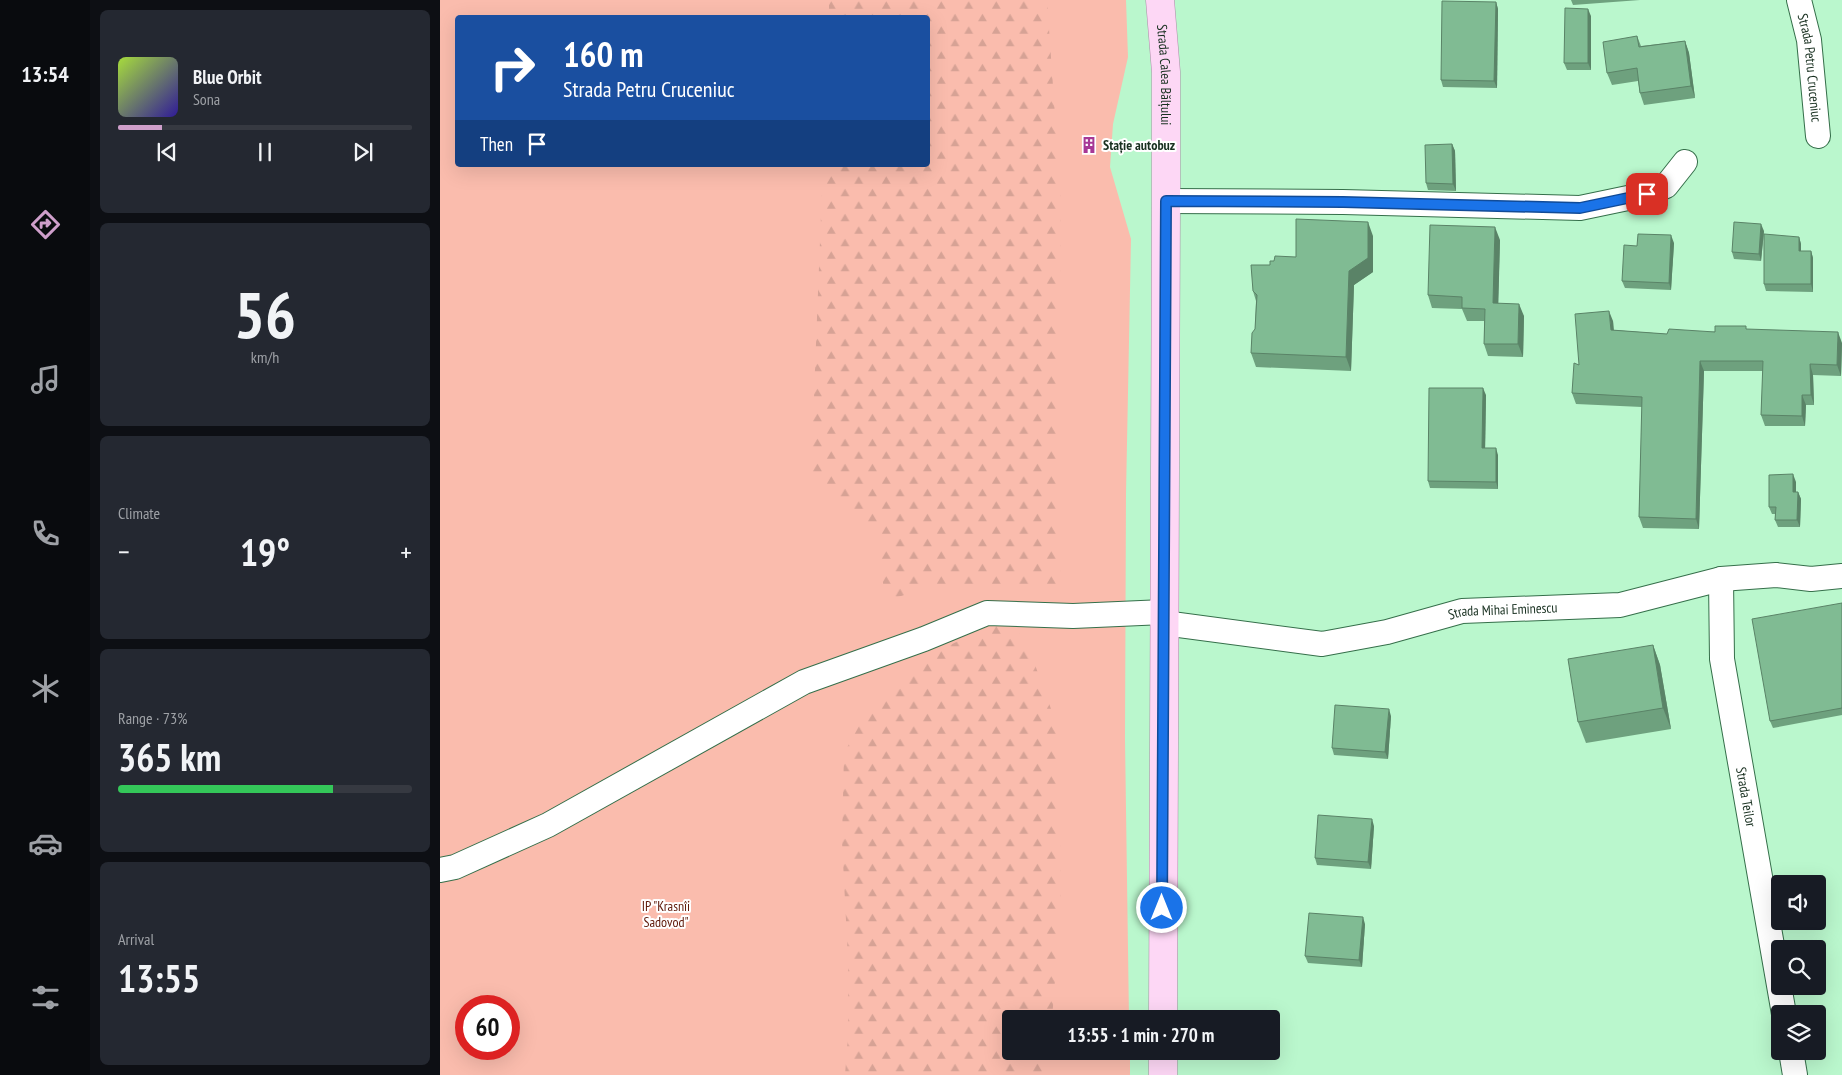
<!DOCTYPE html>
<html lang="en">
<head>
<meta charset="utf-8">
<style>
	:root { --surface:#171b24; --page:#242831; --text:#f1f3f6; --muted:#9ea1a6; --line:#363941; --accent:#cf9fcb }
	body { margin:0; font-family:"PT Sans Narrow",sans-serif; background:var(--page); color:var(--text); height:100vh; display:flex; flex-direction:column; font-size:19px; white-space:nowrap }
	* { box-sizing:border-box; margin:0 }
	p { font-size:16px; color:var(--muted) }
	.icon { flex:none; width:28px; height:28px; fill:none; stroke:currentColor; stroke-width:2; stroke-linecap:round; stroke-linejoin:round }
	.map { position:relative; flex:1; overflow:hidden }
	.sheet { display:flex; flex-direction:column; gap:10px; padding:10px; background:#0d0f14; width:350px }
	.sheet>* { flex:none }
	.top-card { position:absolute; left:15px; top:15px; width:475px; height:152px; border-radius:5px; box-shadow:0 5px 20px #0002; background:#1a4fa0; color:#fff; overflow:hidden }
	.fabs { position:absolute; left:1331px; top:875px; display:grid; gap:10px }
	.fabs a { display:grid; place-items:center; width:55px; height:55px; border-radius:5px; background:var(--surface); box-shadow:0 5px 20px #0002; font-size:25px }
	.speed { position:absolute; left:15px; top:995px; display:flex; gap:10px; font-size:25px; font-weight:700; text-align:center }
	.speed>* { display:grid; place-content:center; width:65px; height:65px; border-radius:50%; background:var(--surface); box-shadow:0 5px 20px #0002; line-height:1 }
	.speed .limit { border:8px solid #d22; background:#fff; color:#111 }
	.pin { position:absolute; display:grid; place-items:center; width:42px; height:42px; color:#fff; margin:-21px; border-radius:10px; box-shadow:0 2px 8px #0006 }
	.me { position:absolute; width:55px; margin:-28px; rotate:0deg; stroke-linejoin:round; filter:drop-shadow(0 0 4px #0008) }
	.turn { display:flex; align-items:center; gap:18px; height:105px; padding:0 25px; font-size:22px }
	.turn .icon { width:65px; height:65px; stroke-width:2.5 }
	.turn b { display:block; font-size:35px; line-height:42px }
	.then { display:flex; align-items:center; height:48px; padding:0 25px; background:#0003; gap:10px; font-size:19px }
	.big { font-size:38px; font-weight:600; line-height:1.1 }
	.sheet .card { flex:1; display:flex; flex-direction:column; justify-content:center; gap:8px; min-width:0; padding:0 18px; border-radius:8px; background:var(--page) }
	.sheet .dial { align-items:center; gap:0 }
	.dial b { font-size:65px; line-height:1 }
	.song { display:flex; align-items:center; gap:15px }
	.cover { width:60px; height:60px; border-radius:8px; background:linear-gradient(135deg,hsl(80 70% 55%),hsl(250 70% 35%)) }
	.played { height:5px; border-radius:2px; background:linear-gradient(90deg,var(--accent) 15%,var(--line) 15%) }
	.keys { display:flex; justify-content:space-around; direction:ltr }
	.heat { display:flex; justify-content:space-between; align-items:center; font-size:28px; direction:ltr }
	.charge { height:8px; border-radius:4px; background:linear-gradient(90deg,#34c759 73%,var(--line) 0) }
	.trip { position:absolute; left:562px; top:1010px; width:278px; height:50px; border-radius:5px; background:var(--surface); box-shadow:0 5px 20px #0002; font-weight:600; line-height:50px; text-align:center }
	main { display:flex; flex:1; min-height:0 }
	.tabs { display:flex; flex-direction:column; width:90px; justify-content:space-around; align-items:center; background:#090b0e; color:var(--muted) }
	.tabs .icon { width:35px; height:35px }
	.tabs .current { color:var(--accent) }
	.tabs b { font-size:22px; color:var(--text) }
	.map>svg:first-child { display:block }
	.green { fill:#fabcad; fill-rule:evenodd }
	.forest { fill:url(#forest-firs) }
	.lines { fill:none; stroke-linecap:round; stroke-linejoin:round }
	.minor-casing { stroke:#356f4a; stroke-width:26 }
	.primary-casing { stroke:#ac8ba7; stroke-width:29 }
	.minor { stroke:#fff; stroke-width:24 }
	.primary { stroke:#fdd7f5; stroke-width:28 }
	.wall { fill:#6ea17e }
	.shaded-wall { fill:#5a8367 }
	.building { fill:#80bb93; stroke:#5a8367 }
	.route-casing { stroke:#114b97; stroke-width:12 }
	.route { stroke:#1a73e8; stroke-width:9 }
	.labels { text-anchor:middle; stroke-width:4; stroke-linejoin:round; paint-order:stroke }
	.street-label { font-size:14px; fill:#183020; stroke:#fff }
	.poi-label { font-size:14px; font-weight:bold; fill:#183020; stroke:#fff; text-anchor:start }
	.park-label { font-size:14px; fill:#601a0a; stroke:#fff }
</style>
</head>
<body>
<main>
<nav class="tabs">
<b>13:54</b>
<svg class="icon current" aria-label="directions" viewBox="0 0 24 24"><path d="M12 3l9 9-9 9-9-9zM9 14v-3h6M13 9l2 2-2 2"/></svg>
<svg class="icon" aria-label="music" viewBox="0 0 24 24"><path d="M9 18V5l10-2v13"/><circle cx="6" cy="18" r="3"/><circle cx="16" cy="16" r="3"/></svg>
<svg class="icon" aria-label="phone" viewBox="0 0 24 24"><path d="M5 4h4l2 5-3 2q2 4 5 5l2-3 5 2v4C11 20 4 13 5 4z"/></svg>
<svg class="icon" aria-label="climate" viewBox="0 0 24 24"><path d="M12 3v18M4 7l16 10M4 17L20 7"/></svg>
<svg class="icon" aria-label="car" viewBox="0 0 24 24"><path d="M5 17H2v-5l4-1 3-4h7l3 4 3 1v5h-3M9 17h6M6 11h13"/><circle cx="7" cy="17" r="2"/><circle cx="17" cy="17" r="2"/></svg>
<svg class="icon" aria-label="filters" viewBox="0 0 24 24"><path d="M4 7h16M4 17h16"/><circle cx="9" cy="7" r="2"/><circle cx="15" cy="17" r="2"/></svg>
</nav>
<section class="sheet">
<div class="card">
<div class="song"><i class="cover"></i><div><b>Blue Orbit</b><p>Sona</p></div></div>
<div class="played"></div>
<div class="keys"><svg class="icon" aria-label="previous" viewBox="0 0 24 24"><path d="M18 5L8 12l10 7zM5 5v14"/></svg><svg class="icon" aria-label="pause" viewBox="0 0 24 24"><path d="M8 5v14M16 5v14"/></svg><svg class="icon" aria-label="next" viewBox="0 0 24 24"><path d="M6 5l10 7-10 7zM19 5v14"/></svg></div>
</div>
<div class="card dial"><b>56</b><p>km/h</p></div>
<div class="card"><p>Climate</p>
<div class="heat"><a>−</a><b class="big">19°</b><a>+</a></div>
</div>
<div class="card"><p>Range · 73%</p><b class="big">365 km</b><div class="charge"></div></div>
<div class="card"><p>Arrival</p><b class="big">13:55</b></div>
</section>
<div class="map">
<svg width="1402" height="1075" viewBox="0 0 1402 1075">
	<defs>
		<pattern id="forest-firs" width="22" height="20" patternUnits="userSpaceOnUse" patternTransform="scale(1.25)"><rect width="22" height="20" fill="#fabcad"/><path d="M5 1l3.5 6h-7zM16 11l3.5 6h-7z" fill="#d6a295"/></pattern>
	</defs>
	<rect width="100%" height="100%" fill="#baf7cd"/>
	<!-- green -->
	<path class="green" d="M0,0h686l2,57 -15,67 -3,43 21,72 -5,255 -1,245 4,280h-118v32h119v24h-690zM18,18h470v147h-470zM26,1006h43v43h-43z"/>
	<!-- forest -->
	<g class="forest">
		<polygon points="389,0 607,0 621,201 618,510 621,589 562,584 502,584 444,601 441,544 371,471 383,165 488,165 488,18 389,17"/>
		<polygon points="560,616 586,640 619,731 621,905 612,1019 571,1019 571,1051 610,1051 608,1075 405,1075 408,1036 408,960 402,841 404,753 425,715 454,695 487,656 531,635"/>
	</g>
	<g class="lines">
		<!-- minor casing -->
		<g class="minor-casing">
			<g id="minor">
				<path id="s1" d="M1359,0l10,40 9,96"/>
				<polyline points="726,201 903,202 1140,208 1207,194 1226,186 1245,162"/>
				<path id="s2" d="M1281,579l1,80 62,355"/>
				<path id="s3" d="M724,623l158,21 65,-12 75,-21 158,-6 101,-26 55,-4 35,4 31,-3"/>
				<polyline points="0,870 15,867 108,825 364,682 484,639 547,613 633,616 724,612"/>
				<polyline points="1351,1051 1355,1075"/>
			</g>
		</g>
		<!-- primary casing -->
		<g class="primary-casing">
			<g id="primary">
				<path id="s4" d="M720,0l6,72v129l-3,818"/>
				<polyline points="723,1075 723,1051"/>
			</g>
		</g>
		<!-- minor -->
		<use href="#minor" class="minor"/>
		<!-- primary -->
		<use href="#primary" class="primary"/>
	</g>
	<!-- wall -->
	<g class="wall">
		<polygon points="1131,0 1200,0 1133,5"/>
		<polygon points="1056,2 1058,9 1057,88 1003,87 1001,80"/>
		<polygon points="1151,16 1151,70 1127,70 1124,63"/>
		<polygon points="1197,36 1201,46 1245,41 1249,53 1255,98 1204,105 1200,93 1198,81 1172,85 1167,73"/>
		<polygon points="1012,144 1015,151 1016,191 988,190 986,183"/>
		<polygon points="1324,231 1321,261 1294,259 1292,252"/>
		<polygon points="933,236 933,272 914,285 911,371 816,367 811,353 815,329 816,301 813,291 830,265 834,261 856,257"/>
		<polygon points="1359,237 1361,244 1361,251 1371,251 1373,258 1373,292 1326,291 1324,284"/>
		<polygon points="1060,240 1058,303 1084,316 1083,357 1048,356 1044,344 1044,321 1027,321 1022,309 992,308 988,295"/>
		<polygon points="1234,243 1231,290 1185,288 1182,281 1197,246"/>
		<polygon points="1173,321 1174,330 1227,334 1308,330 1402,343 1401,376 1373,375 1374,405 1366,405 1365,426 1325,426 1321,415 1323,371 1264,371 1259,529 1203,528 1199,517 1202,407 1136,404 1132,393 1139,365"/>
		<polygon points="1046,395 1045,448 1058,455 1058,489 990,488 988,481"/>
		<polygon points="1356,482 1356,492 1358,492 1361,499 1360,527 1338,527 1335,520 1335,514 1332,514 1329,507"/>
		<polygon points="1402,603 1402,715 1333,728 1330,721"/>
		<polygon points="1213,645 1220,665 1231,729 1146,743 1138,722"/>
		<polygon points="951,716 948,759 894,755 892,748"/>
		<polygon points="934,826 931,869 877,865 875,858"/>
		<polygon points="925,924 922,967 868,963 865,956"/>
	</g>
	<!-- shaded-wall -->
	<g class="shaded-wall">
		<polygon points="1056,2 1058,9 1057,88 1054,81"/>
		<polygon points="1148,9 1151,16 1151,70 1148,63"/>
		<polygon points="1245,41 1249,53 1255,98 1251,86"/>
		<polygon points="1012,144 1015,151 1016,191 1013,184"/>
		<polygon points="928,222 933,236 933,272 914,285 911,371 906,357 909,271"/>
		<polygon points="1321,224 1324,231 1321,261 1319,254"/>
		<polygon points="1055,227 1060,240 1058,316 1053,303"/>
		<polygon points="1231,235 1234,243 1231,290 1229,283"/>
		<polygon points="1359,237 1361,244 1361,258 1359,251"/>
		<polygon points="1371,251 1373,258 1373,292 1371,284"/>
		<polygon points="1079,304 1084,316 1083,357 1078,344"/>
		<polygon points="1169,311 1173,321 1174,340 1171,330"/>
		<polygon points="1398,332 1402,343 1401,376 1397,365"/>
		<polygon points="1260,361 1264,371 1259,529 1256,519"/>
		<polygon points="1370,364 1373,375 1374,405 1371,395"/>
		<polygon points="1043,388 1046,395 1045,455 1042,448"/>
		<polygon points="1362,395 1366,405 1365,426 1362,416"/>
		<polygon points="1056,448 1058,455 1058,489 1056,482"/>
		<polygon points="1353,474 1356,482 1356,499 1353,492"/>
		<polygon points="1358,492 1361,499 1360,527 1357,520"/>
		<polygon points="1213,645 1220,665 1231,729 1223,708"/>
		<polygon points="949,709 951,716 948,759 945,752"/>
		<polygon points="932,819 934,826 931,869 928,862"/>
		<polygon points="923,917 925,924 922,967 919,960"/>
	</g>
	<!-- building -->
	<g class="building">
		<polygon points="1002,1 1056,2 1054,81 1001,80"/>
		<polygon points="1125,8 1148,9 1148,63 1124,63"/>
		<polygon points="1197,36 1199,47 1245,41 1251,86 1200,93 1197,68 1167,73 1163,42"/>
		<polygon points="1012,144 1013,184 986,183 985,145"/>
		<polygon points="856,219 928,222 928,258 909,271 906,357 811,353 812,333 815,329 817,295 813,291 811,265 830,265 830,261 834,261 835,256 856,257"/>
		<polygon points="1294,222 1321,224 1319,254 1292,252"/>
		<polygon points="990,225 1055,227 1053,303 1079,304 1078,344 1044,344 1045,309 1022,308 1022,297 988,295"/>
		<polygon points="1198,234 1231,235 1229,283 1182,281 1184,245 1197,246"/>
		<polygon points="1324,234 1359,237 1359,251 1371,251 1371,284 1324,284"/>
		<polygon points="1169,311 1171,330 1227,334 1229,329 1275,332 1275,326 1306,326 1306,329 1398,332 1397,365 1370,364 1371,395 1362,395 1362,416 1321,415 1323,361 1260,361 1256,519 1199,517 1202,397 1132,393 1134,363 1139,365 1135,314"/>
		<polygon points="989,388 1043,388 1042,448 1056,448 1056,482 988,481"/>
		<polygon points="1353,474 1353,492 1358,492 1357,520 1335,520 1336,507 1329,507 1329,475"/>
		<polygon points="1402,603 1402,708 1330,721 1312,619"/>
		<polygon points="1213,645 1223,708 1138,722 1128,659"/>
		<polygon points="895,705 949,709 945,752 892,748"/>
		<polygon points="878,815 932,819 928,862 875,858"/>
		<polygon points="869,913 923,917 919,960 865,956"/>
	</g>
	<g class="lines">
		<!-- route casing -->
		<g class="route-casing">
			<polyline id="route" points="722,908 726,201 903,202 1140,208 1207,194"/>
		</g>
		<!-- route -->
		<use href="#route" class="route"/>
	</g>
	<!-- icons -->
	<defs>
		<g id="building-bare" transform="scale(1.35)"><path d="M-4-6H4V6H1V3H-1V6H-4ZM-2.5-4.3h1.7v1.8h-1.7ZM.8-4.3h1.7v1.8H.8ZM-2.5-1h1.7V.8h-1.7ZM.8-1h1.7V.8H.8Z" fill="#a63896" stroke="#fff" stroke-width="2.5" paint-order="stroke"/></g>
	</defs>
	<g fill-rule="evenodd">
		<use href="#building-bare" x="649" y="145"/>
	</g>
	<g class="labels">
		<!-- street labels -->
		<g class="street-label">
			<text dy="5" stroke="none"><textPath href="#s1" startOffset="69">Strada Petru Cruceniuc</textPath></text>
			<text dy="5" stroke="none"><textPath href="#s4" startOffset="75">Strada Calea Bălțului</textPath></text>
			<text dy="5" stroke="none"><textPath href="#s3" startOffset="344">Strada Mihai Eminescu</textPath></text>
			<text dy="5" stroke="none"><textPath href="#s2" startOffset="220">Strada Teilor</textPath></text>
		</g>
		<!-- poi labels -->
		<g class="poi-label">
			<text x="663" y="150">Stație autobuz</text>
		</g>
		<!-- park labels -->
		<g class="park-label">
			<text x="226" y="911">IP "Krasnîi<tspan x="226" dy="16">Sadovod"</tspan></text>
		</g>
	</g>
</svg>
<div class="fabs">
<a><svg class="icon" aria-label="sound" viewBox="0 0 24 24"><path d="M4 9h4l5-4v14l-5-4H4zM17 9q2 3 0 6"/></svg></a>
<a><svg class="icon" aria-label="search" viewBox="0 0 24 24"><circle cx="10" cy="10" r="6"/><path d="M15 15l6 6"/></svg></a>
<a><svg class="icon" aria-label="layers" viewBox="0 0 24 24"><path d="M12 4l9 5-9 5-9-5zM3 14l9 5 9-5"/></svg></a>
</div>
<div class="speed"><div class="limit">60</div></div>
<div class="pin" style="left:1207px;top:194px;background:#d93025"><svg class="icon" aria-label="arrive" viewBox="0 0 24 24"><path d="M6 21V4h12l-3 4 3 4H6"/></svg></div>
<svg class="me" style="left:722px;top:908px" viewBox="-20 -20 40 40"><circle r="17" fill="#1a73e8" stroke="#fff" stroke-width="3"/><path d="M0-11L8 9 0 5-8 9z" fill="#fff"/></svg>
<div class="trip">13:55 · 1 min · 270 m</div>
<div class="top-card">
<div class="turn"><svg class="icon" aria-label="right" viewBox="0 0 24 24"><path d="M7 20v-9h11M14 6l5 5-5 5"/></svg><div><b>160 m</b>Strada Petru Cruceniuc</div></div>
<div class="then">Then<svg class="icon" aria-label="arrive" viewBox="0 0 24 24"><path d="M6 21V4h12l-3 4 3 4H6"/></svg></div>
</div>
</div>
</main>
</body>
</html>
